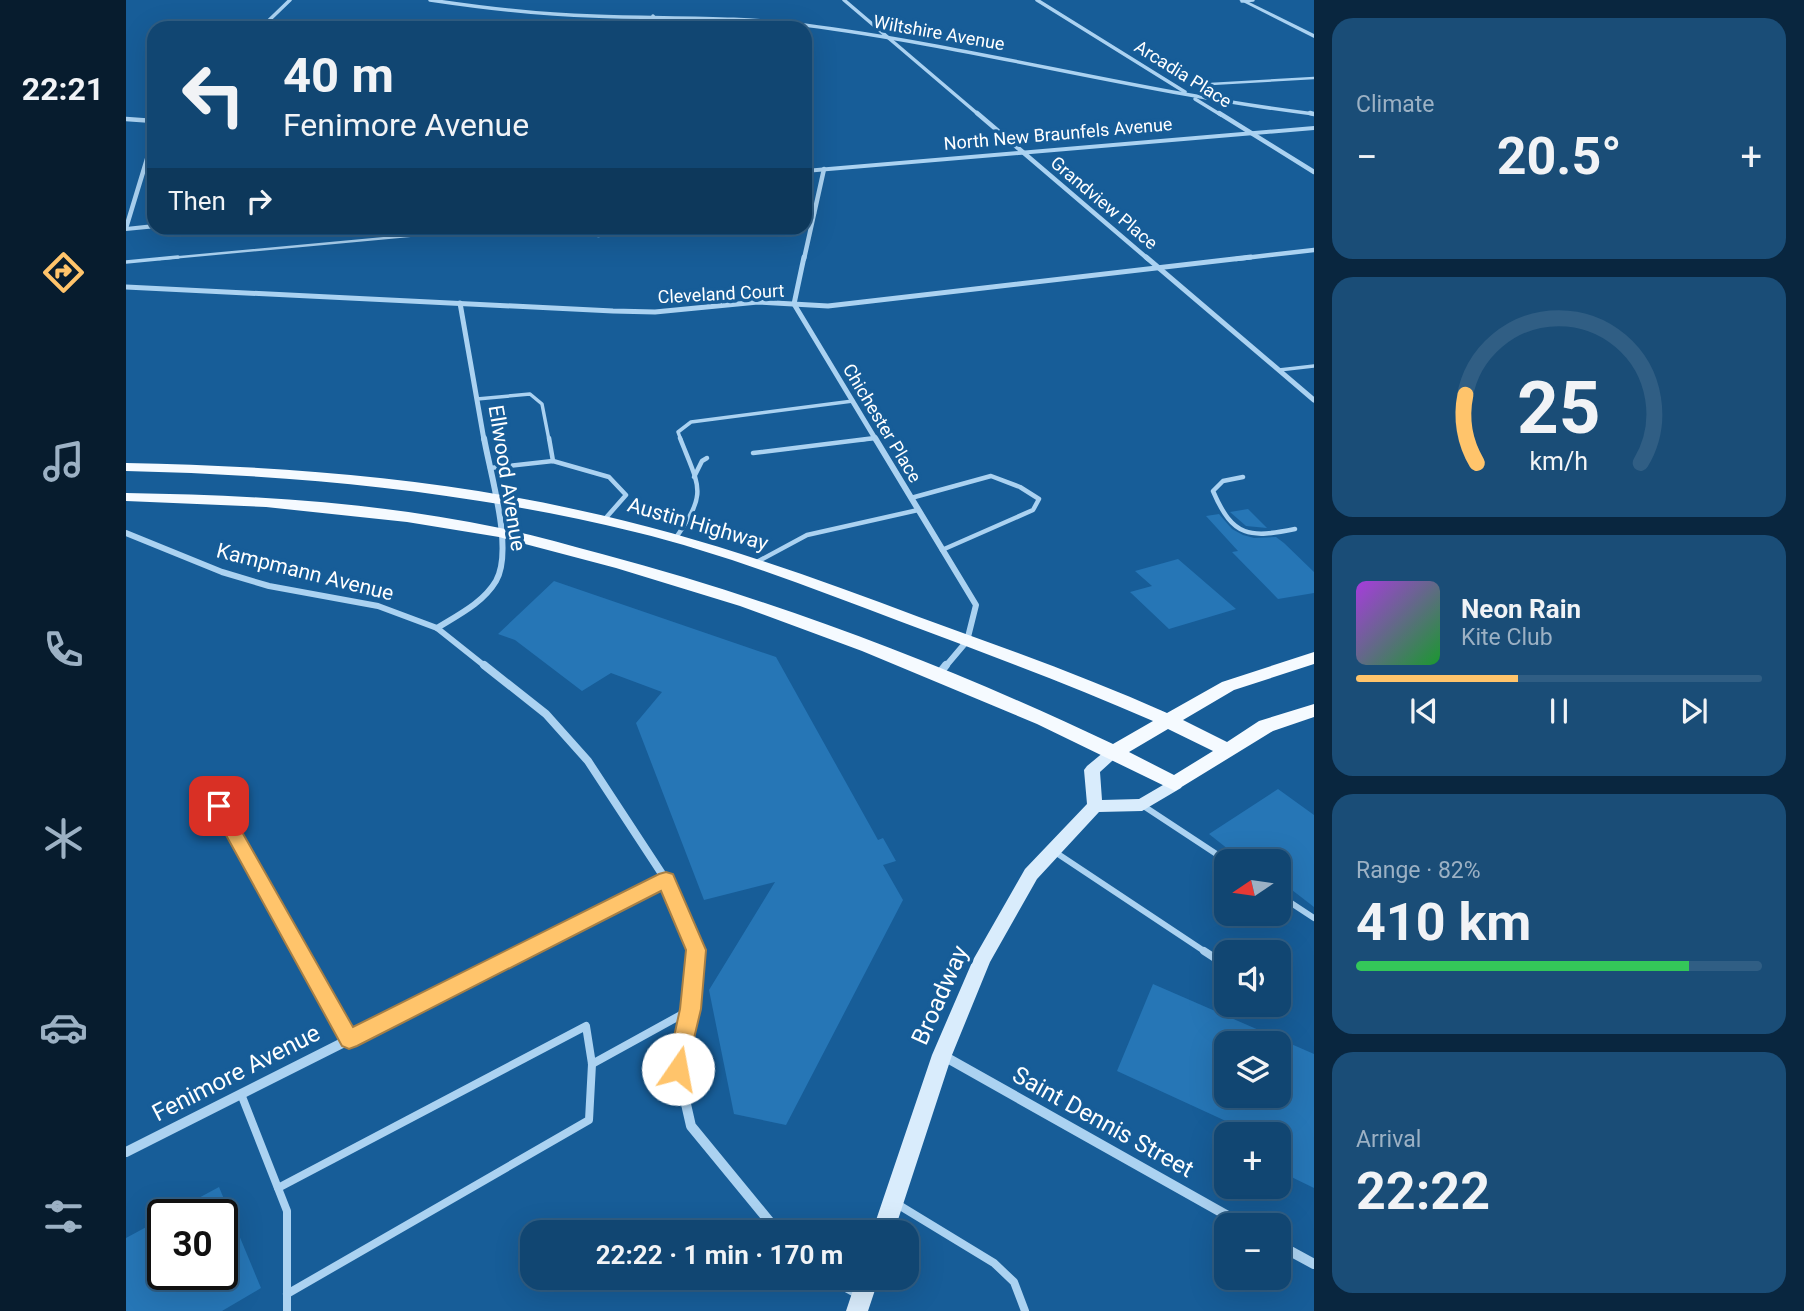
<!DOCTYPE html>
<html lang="en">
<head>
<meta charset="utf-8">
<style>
	:root { --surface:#114672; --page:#1a4d77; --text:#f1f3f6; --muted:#9cb1c4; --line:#305e84; --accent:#ffc46b }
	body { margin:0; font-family:Roboto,sans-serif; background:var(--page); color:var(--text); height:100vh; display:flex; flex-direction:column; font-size:26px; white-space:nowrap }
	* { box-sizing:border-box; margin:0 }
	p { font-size:23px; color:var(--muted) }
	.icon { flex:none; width:38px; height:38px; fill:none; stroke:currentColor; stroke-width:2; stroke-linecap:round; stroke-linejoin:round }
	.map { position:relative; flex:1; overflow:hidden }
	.panel { display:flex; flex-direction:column; gap:18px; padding:18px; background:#09263f; width:490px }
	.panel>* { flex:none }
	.banner { position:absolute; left:21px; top:21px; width:665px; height:214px; border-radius:21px; box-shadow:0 7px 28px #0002,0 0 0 2px var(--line); background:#114672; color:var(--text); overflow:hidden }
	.needle { width:46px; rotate:257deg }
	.tools { position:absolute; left:1088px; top:849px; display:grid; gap:14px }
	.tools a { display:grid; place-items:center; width:77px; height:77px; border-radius:14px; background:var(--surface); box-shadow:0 7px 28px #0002,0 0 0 2px var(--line); font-size:35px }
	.speed { position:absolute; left:21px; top:1199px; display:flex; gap:14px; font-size:35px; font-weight:700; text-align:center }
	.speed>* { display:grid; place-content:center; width:91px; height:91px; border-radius:50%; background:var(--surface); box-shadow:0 7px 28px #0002,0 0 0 2px var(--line); line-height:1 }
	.speed .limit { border:4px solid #111; border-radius:10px; background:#fff; color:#111 }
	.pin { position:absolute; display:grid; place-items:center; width:60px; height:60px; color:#fff; margin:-30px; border-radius:14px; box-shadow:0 4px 10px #0006 }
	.me { position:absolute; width:77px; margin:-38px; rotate:12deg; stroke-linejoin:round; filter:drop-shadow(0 0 5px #0008) }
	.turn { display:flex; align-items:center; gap:24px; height:147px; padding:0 21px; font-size:32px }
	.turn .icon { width:91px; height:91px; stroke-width:2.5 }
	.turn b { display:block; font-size:49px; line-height:60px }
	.then { display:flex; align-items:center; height:66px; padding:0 21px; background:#0003; gap:14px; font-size:26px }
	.big { font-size:52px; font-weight:700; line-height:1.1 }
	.panel .tile { flex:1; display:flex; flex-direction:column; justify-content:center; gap:10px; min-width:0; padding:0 24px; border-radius:21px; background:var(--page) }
	.panel .dial { align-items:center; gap:0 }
	.dial svg { height:182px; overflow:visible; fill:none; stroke:var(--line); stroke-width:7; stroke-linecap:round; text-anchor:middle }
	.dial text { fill:var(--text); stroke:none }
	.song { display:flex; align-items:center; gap:21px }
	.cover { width:84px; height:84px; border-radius:10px; background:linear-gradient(135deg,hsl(280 70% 55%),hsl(130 70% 35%)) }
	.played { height:7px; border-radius:4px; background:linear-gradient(90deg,var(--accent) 40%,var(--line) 40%) }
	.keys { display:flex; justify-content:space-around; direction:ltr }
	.heat { display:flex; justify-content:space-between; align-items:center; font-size:38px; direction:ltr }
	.charge { height:10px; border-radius:5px; background:linear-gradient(90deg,#34c759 82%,var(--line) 0) }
	.trip { position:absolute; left:394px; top:1220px; width:399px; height:70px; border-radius:21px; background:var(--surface); box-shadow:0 7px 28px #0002,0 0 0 2px var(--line); font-weight:700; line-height:70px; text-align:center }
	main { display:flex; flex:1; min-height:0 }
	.tabs { display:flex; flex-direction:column; width:126px; justify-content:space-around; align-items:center; background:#071c2e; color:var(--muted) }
	.tabs .icon { width:49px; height:49px }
	.tabs .on { color:var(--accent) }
	.tabs b { font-size:32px; color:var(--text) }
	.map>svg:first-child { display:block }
	.building { fill:#2676b6; fill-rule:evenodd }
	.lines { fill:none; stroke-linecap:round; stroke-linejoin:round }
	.service-far4 { stroke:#abd2f1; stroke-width:2.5 }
	.service-far3 { stroke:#abd2f1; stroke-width:3.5 }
	.service-far2 { stroke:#abd2f1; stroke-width:4.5 }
	.service-far1 { stroke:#abd2f1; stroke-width:6 }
	.service { stroke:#abd2f1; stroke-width:8 }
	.minor-far5 { stroke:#abd2f1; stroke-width:3.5 }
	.minor-far4 { stroke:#abd2f1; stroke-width:4.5 }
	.minor-far3 { stroke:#abd2f1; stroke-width:5 }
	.minor-far2 { stroke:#abd2f1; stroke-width:6 }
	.minor-far1 { stroke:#abd2f1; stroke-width:8 }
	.minor { stroke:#abd2f1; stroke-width:10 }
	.tertiary { fill:#abd2f1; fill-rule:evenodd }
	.secondary { fill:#d9ecfc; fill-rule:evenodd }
	.primary { fill:#f5faff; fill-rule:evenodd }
	.route { fill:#ffc46b; stroke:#a67f46; stroke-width:2 }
	.labels { text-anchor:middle; stroke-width:7; stroke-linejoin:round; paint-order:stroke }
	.far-street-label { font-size:18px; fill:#fff; stroke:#175d98 }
	.street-label { font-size:21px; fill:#fff; stroke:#175d98 }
	.near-street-label { font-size:24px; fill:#fff; stroke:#175d98 }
</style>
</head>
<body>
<main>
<nav class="tabs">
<b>22:21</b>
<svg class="icon on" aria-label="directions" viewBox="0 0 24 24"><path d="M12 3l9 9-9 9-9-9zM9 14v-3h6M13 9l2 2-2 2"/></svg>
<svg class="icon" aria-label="music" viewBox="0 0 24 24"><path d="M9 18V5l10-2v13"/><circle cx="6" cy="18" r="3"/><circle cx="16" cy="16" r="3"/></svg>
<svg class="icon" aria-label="phone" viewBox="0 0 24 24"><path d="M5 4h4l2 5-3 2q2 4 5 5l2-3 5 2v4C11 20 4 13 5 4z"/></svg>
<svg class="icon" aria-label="climate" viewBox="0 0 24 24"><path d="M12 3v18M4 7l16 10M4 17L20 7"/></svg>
<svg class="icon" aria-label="car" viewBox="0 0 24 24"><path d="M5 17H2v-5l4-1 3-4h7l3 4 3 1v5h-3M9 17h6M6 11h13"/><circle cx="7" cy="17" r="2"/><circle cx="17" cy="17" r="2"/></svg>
<svg class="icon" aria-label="filters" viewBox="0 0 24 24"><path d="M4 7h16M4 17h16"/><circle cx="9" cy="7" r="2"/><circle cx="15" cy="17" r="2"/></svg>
</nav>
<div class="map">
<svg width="1188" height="1311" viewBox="0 0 1188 1311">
	<rect width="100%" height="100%" fill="#175d98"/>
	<!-- building -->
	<g class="building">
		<polygon points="1122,509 1141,528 1120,526 1104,512"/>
		<polygon points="1093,514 1106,529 1117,535 1128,538 1150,537 1158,543 1188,572 1188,593 1152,599 1106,552 1112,551 1080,516"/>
		<polygon points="1052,559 1110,609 1043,629 1004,592 1026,586 1009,571"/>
		<polygon points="428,581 650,657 752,840 757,838 770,861 757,865 777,900 660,1125 608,1114 583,990 649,882 578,900 510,723 536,692 485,673 456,691 389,640 372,634"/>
		<polygon points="1152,789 1188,815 1188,907 1153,880 1153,861 1117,861 1083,834"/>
		<path d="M1027,984l161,70v134l-35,-17v-37h-55l4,-12 -111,-51zM1101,1043h52v53h-52z"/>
		<polygon points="93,1187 135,1288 96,1311 0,1311 0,1238 37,1218 37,1274 96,1274 96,1214 43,1214"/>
	</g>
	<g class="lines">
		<!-- service-far4 -->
		<g class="service-far4">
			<polyline points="1067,85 1188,78"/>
			<polyline points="679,214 689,213"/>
			<polyline points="472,236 549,228"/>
			<polyline points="33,259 336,231"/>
		</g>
		<!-- service-far3 -->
		<g class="service-far3">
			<polyline points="0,262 52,257"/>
			<polyline points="1153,370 1188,366"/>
			<polyline points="351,399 404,394 416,404 423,440"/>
			<polyline points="555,440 552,432 565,422 727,401"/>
			<polyline points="735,440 749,438"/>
		</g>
		<!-- service-far2 -->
		<g class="service-far2">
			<polyline points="423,438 427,461"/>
			<polyline points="627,453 749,438"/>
			<polyline points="364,468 427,461 483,477 500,495 478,520"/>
			<polyline points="568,477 576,461 581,458"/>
			<path d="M1117,477l-20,4 -10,10c20,47 37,47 82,38"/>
			<polyline points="785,498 865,476 894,487 913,499 907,510 816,550"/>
			<path d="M549,539c33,-47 25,-50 5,-101"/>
			<polyline points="629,563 681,535 792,510"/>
		</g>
		<!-- service-far1 -->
		<g class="service-far1">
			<polyline points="80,783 175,953"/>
			<polyline points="1016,805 1101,861"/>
			<polyline points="929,852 1081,953"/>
			<polyline points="1153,895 1188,918"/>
		</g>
		<!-- service -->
		<g class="service">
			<polyline points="174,951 223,1039"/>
			<polyline points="1078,951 1101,966"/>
			<polyline points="466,1064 564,1010"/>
			<polyline points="115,1094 161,1211 161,1311"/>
			<polyline points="152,1188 460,1026 466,1064 463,1120 161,1294"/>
			<polyline points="771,1204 868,1263 888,1282 899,1311"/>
		</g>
		<!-- minor-far5 -->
		<g class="minor-far5">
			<path d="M304,0c54,8 108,15 163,16 70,3 141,0 211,9 171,22 338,68 510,89"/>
			<polyline points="718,0 853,115"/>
			<polyline points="911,0 1059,92"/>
			<polyline points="1116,1 1127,0"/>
			<polyline points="527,16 536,28"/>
			<polyline points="135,28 164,0"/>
			<polyline points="1069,99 1095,115"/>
		</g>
		<!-- minor-far4 -->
		<g class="minor-far4">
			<polyline points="851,113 1022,259"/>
			<polyline points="1093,113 1188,172"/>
			<polyline points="1184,113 1188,114"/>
			<polyline points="0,119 28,121"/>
			<polyline points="0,228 28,136"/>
			<polyline points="678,259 698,169"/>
			<polyline points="1110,259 1188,250"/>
		</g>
		<!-- minor-far3 -->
		<g class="minor-far3">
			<polyline points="678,257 668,304 750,440"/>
			<polyline points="1020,257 1188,400"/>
			<polyline points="0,287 487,311 529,312 632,302 702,306 1125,257"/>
			<polyline points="334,303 358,440"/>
		</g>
		<!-- minor-far2 -->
		<g class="minor-far2">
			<polyline points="749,438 850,605 841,641 819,667"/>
			<polyline points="0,533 96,572 143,586 252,606 311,628 360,667"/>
			<path d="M311,628c21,-13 46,-25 59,-47 18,-31 -6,-108 -12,-143"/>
		</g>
		<!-- minor-far1 -->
		<g class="minor-far1">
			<polyline points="358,665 420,714 462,761 540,880 570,953"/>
			<polyline points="813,674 820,665"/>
			<polyline points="396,953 540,880"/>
		</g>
		<!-- minor -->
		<g class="minor">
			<polyline points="570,951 565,1009 552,1069 565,1126 652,1232"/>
			<polyline points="816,1055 1118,1225"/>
			<polyline points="0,1152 399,951"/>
			<polyline points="1153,1245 1188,1264"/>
			<polyline points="704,1278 733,1294"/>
		</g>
		<!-- tertiary -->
		<g class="tertiary">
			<polygon points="1113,0 1119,0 1188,34 1188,38"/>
			<polygon points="1188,126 1188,130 679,173 679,169"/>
			<polygon points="28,224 28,228 31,228 0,231 0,227"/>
		</g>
		<!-- secondary -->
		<g class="secondary">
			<polygon points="989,746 994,747 997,751 974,772 976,800 1013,799 1049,778 1055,780 1057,784 1055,788 1016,811 973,812 911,879 864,962 826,1055 768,1232 746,1232 806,1055 847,960 899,869 961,804 958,770 961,766 984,747"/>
			<polygon points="731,1278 753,1278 742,1311 720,1311"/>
		</g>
		<!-- primary -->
		<path class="primary" d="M0,463c152,3 304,14 452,47 118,25 229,65 341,107 83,30 167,60 248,96l55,-31 92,-30v12l-80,26 -51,30 44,22 32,-21 55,-17v13l-41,14 -98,60 -138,-67 -175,-73 -122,-45 -124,-38 -117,-31 -92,-15 -141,-15 -140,-6v-8c125,2 251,9 374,35 34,7 68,17 102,26 176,47 347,112 511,190l40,-23c-84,-37 -169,-68 -254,-100 -87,-33 -174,-67 -264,-89 -167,-41 -337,-57 -509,-61zM1042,729l45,22 -39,24 -45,-23z"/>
	</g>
	<!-- route -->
	<polygon class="route" points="93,800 99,802 227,1027 533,874 540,872 547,874 580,950 575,1009 559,1076 552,1079 544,1076 541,1069 554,1009 560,950 535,891 231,1046 223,1049 216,1046 84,806 86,802"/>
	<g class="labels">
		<!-- far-street labels -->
		<g class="far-street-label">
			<text transform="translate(813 33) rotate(10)" y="6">Wiltshire Avenue</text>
			<text transform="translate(1057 74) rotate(32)" y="6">Arcadia Place</text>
			<text transform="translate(932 134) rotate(-5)" y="6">North New Braunfels Avenue</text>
			<text transform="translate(978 203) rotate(40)" y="6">Grandview Place</text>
			<text transform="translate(595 294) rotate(-3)" y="6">Cleveland Court</text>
			<text transform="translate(756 423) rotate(59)" y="6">Chichester Place</text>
		</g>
		<!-- street labels -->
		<g class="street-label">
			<text transform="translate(381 478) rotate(81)" y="7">Ellwood Avenue</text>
			<text transform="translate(572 524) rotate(16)" y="7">Austin Highway</text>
			<text transform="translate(179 572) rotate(14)" y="7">Kampmann Avenue</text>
		</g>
		<!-- near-street labels -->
		<g class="near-street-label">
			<text transform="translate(814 995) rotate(-66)" y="8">Broadway</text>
			<text transform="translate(110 1073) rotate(-27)" y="8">Fenimore Avenue</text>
			<text transform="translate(977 1122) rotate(29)" y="8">Saint Dennis Street</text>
		</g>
	</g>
</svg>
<div class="tools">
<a><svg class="needle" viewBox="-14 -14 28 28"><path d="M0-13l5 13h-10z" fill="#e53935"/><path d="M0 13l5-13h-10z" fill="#9cb1c4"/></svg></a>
<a><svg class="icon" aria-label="sound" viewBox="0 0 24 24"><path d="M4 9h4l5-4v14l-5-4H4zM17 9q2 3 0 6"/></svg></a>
<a><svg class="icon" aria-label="layers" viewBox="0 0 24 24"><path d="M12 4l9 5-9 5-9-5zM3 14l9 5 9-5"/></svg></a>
<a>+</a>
<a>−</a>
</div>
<div class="speed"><div class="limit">30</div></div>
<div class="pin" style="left:93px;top:806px;background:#d93025"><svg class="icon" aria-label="arrive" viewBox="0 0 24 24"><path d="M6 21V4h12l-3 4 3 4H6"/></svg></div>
<svg class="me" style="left:552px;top:1069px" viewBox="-20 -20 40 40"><circle r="19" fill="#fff"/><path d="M0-13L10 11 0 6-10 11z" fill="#ffc46b"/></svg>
<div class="trip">22:22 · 1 min · 170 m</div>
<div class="banner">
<div class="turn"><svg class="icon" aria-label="left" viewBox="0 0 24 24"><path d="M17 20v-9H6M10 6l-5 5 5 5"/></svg><div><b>40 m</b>Fenimore Avenue</div></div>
<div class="then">Then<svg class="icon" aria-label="right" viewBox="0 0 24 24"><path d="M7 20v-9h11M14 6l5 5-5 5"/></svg></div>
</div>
</div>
<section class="panel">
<div class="tile"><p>Climate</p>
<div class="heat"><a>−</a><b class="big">20.5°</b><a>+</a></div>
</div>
<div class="tile dial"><svg viewBox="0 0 100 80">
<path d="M14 69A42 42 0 1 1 86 69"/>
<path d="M14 69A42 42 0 0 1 9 39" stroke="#ffc46b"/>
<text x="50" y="56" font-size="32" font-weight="700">25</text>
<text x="50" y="72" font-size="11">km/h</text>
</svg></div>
<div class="tile">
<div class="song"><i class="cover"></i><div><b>Neon Rain</b><p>Kite Club</p></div></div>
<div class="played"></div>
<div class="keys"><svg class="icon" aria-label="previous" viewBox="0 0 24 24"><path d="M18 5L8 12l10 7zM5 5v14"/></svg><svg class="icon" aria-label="pause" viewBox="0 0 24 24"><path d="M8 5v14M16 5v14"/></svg><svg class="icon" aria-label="next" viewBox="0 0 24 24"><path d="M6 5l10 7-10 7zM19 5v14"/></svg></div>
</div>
<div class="tile"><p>Range · 82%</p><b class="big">410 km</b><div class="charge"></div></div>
<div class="tile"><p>Arrival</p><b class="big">22:22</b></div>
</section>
</main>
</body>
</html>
